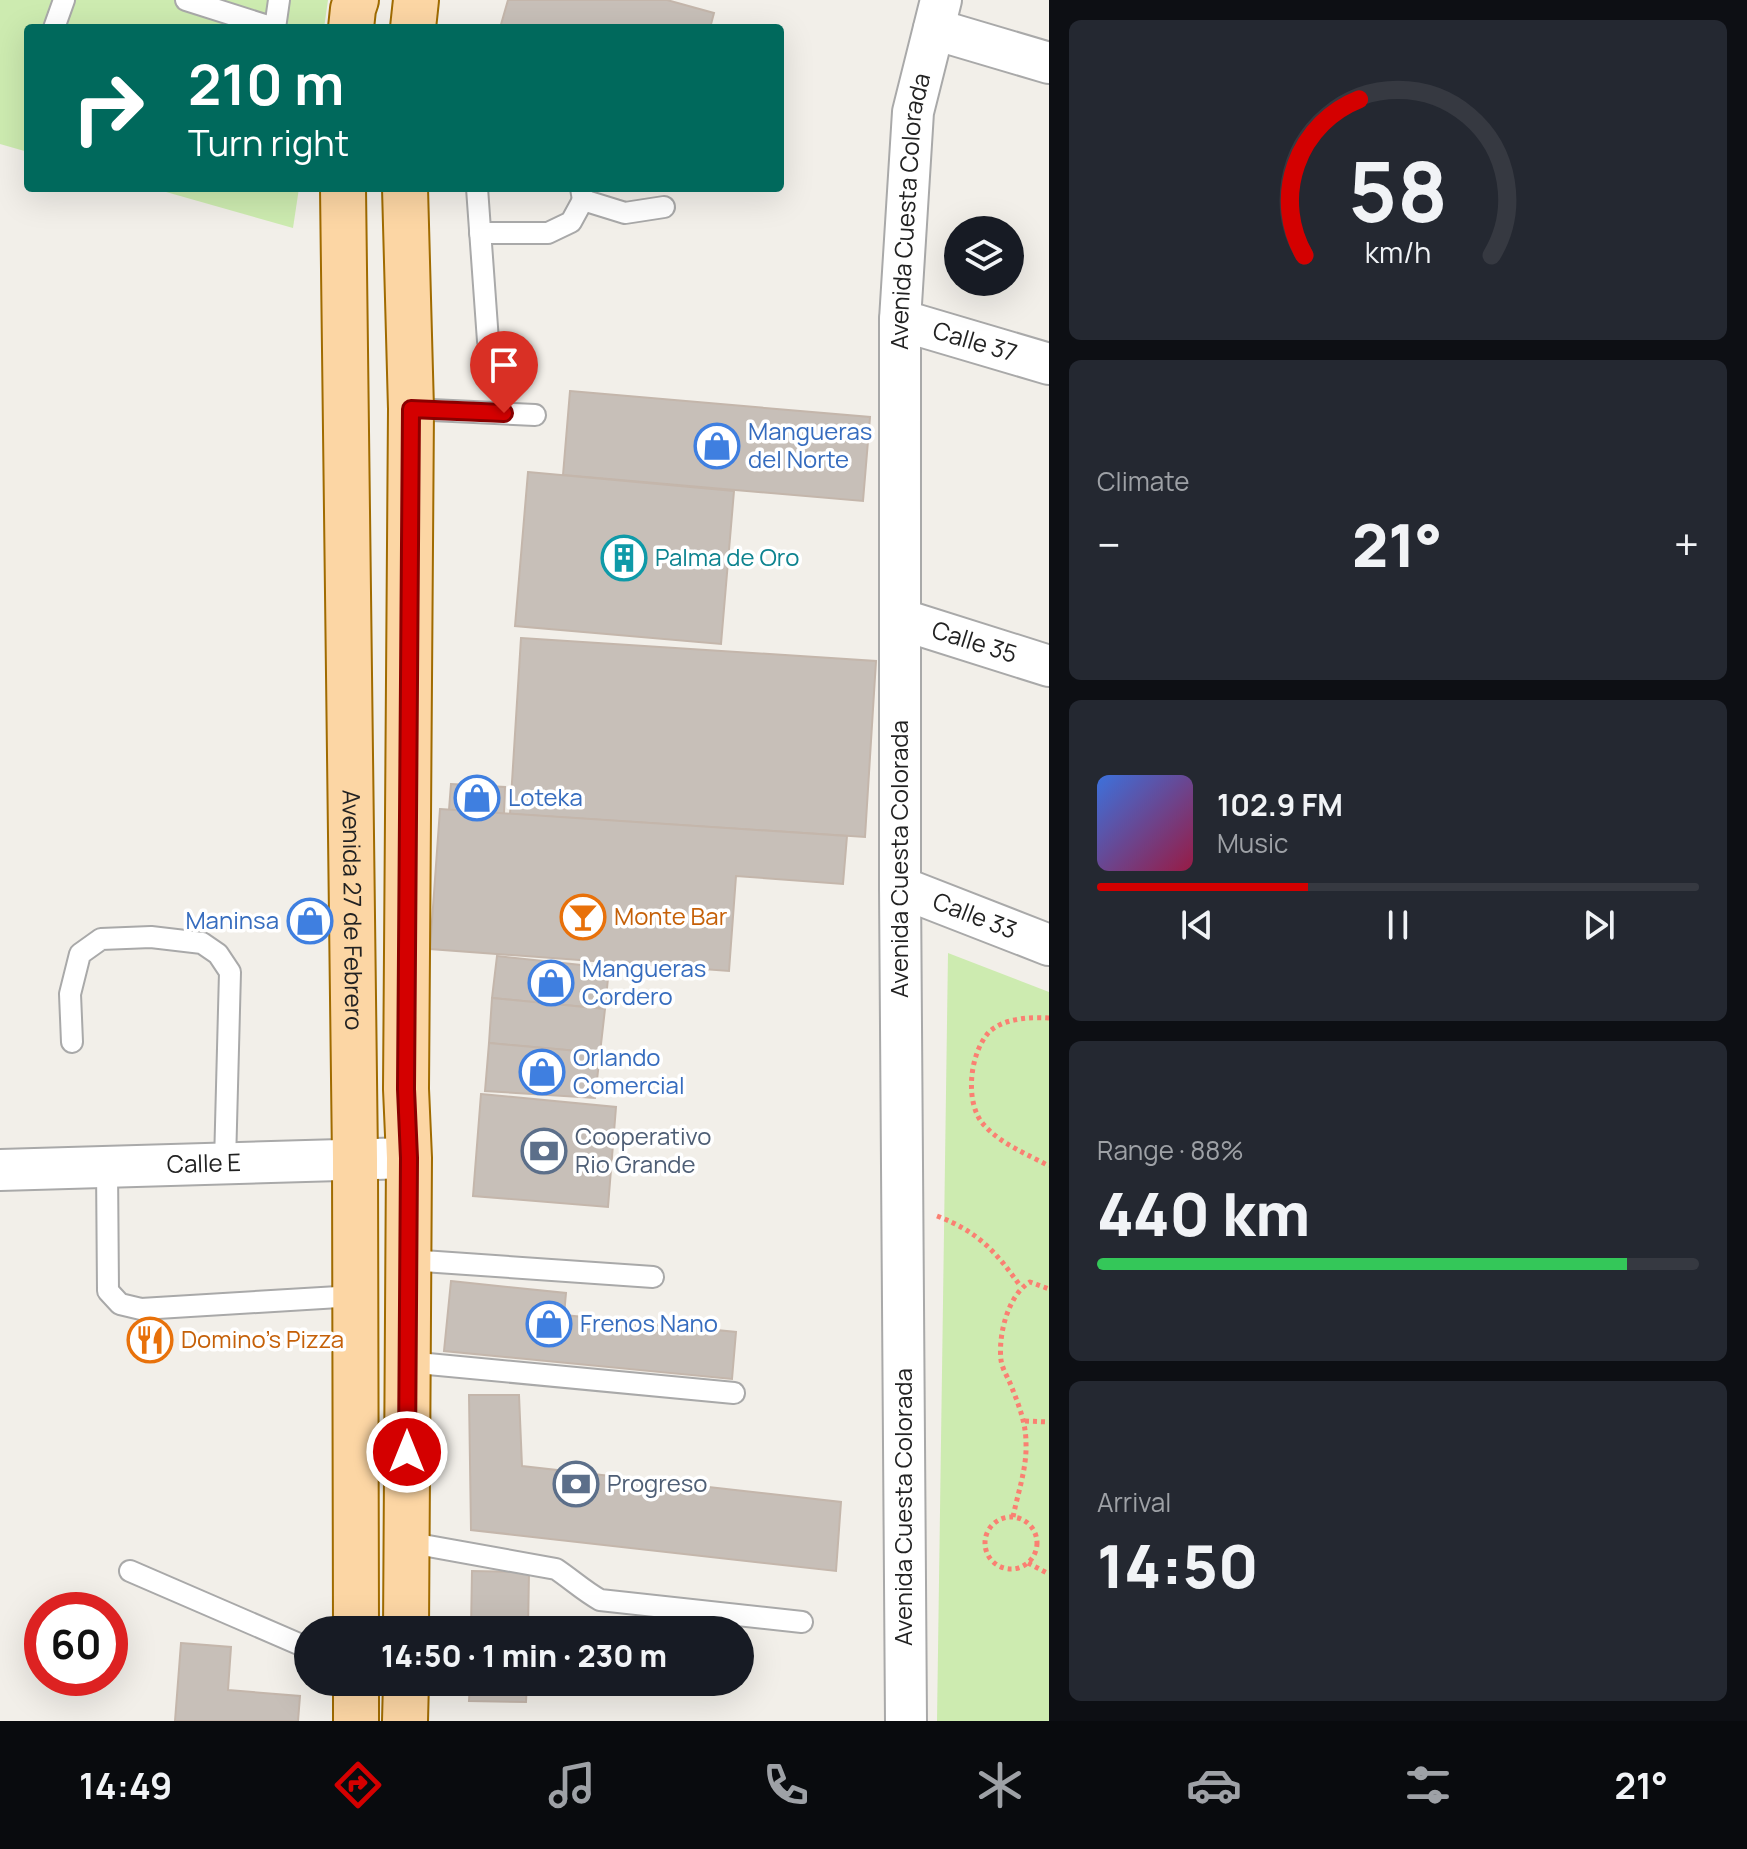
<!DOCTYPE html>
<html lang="en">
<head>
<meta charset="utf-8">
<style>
	:root { --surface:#171b24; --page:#242831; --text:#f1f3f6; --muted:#9ea1a6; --line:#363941; --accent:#d40000 }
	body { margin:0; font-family:Manrope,sans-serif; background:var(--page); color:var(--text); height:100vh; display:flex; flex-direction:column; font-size:30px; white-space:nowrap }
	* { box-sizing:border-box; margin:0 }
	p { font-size:26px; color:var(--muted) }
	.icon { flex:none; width:44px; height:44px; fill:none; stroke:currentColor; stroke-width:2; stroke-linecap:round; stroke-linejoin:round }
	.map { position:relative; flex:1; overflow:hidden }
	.sheet { display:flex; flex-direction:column; gap:20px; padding:20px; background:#0d0f14; width:698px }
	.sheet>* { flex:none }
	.top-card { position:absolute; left:24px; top:24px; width:760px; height:168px; border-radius:8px; box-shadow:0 8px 32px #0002; background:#00695c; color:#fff; overflow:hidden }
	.fabs { position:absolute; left:944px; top:216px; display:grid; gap:16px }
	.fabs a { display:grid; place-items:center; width:80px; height:80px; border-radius:50%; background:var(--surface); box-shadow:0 8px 32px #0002; font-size:40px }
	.speed { position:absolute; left:24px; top:1592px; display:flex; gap:16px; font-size:40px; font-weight:700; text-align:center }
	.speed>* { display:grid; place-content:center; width:104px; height:104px; border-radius:50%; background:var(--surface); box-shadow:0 8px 32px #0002; line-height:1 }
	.speed .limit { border:12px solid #d22; background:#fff; color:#111 }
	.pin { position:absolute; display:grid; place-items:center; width:68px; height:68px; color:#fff; margin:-82px -34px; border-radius:50% 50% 50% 0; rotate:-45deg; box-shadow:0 0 8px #0007 }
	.pin .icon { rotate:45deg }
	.me { position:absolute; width:88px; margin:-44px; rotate:0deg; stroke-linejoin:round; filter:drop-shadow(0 0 6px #0008) }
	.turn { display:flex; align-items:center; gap:28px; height:168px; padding:0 32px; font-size:36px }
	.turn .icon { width:104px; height:104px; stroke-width:2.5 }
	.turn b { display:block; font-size:56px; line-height:68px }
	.big { font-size:60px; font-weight:800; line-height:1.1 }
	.sheet .tile { flex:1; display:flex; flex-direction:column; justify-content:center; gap:12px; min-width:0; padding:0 28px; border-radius:12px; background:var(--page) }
	.sheet .dial { align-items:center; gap:0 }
	.dial svg { height:208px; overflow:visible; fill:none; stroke:var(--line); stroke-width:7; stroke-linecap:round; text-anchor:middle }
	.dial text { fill:var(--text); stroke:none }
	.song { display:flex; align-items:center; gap:24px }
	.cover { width:96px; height:96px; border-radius:12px; background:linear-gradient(135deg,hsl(220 70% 55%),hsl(340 70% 35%)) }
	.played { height:8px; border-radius:4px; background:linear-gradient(90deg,var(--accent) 35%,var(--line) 35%) }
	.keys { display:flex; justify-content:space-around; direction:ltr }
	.heat { display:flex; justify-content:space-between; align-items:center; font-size:44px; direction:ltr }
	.charge { height:12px; border-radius:6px; background:linear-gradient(90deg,#34c759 88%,var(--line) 0) }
	.trip { position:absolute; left:294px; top:1616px; width:460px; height:80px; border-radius:40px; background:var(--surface); box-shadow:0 8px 32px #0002; font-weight:800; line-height:80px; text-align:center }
	.menu { display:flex; height:128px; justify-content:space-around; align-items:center; background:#090b0e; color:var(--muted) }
	.menu .icon { width:56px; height:56px }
	.menu .active { color:var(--accent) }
	.menu b { font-size:36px; color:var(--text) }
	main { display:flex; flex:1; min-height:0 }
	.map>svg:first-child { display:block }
	.grass { fill:#cdebb0 }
	.building { fill:#c7bfb8; stroke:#c4b6ab; stroke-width:2 }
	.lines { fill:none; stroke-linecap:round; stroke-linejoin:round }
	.service-casing { stroke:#a9a9a9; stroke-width:24 }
	.minor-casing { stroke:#a9a9a9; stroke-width:44 }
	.primary-casing { stroke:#a06b00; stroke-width:48 }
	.path { stroke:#fa8072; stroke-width:5; stroke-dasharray:4 4; stroke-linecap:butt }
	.service { stroke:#fff; stroke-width:20 }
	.minor { stroke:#fff; stroke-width:40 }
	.primary { stroke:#fcd6a4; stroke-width:44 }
	.route-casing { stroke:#8a0000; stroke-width:20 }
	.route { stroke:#d40000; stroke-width:14 }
	.labels { text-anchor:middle; stroke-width:7; stroke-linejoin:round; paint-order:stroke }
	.street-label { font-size:24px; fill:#222; stroke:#fff }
	.shop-label { font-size:24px; fill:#366cbe; stroke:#fff; text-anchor:start }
	.culture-label { font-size:24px; fill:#0d838f; stroke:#fff; text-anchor:start }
	.food-label { font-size:24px; fill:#c56008; stroke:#fff; text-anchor:start }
	.service-label { font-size:24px; fill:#4e5e75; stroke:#fff; text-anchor:start }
</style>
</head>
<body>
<main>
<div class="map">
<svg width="1049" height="1721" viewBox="0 0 1049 1721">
	<rect width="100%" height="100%" fill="#f2efe9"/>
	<!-- grass -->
	<g class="grass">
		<polygon points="0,0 328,0 324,28 28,28 28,152 0,144"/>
		<polygon points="152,188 299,188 293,228"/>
		<polygon points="948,953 1049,992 1049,1721 937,1721"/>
	</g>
	<!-- building -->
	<g class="building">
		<polygon points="508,0 667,0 714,13 710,28 500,28"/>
		<polygon points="570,391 870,417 863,501 563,475"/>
		<polygon points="528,472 734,491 721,644 515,626"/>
		<polygon points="521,638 876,661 865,837 510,814"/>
		<polygon points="451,784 505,787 504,814 449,810"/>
		<polygon points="440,809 847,836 843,884 736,876 729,971 430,949"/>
		<polygon points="497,956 609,968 605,1009 492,998"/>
		<polygon points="492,998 605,1009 600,1053 489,1043"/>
		<polygon points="489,1043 600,1053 595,1098 485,1091"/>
		<polygon points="481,1094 616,1107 608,1207 473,1196"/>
		<polygon points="451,1281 566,1293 564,1315 736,1332 732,1379 444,1351"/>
		<polygon points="469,1395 519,1395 522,1466 841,1502 836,1571 471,1530"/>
		<polygon points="472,1571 529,1572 528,1630 471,1630"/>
		<polygon points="181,1643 231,1647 228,1690 300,1696 298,1721 175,1721"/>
		<polygon points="470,1682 527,1682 526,1702 469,1701"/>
	</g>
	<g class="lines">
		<!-- service casing -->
		<g class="service-casing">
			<g id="service">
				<polyline points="186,0 274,28"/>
				<polyline points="54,28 64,0"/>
				<polyline points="275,28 279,0"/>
				<polyline points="477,188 488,341"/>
				<polyline points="581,188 583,200 625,213 664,207"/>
				<polyline points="480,233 548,233 571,222 583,200"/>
				<polyline points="411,409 535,415"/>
				<polyline points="72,1042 70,994 80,954 101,939 151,937 202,943 218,954 230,972 225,1163"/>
				<polyline points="107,1167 108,1291 120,1304 141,1309 355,1296"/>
				<polyline points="408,1260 653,1277"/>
				<polyline points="407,1362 734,1393"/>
				<path d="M406,1542l150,27c15,10 28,22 44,31l202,22"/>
				<polyline points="130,1571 308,1648"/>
			</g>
		</g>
		<!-- minor casing -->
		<g class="minor-casing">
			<g id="minor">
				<polyline points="934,29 1049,63"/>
				<path id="s1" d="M900,320l149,44"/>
				<path id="s2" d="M900,619l149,47"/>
				<path id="s3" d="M900,887l149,58"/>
				<path id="s4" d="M0,1170l409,-12"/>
				<path id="s5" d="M906,1721l-6,-834v-567l13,-208 28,-112"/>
			</g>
		</g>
		<!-- primary casing -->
		<g class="primary-casing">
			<g id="primary">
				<polyline points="351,28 353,9 356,0"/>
				<polyline points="413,28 416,0"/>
				<path id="s6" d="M343,188l12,971 1,471"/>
				<polyline points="405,188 411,409 406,1089 409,1158 406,1630"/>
				<polyline points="356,1682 356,1721"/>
				<polyline points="405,1721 406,1682"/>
			</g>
		</g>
		<!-- path -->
		<g class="path">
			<path d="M1049,1018c-19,-1 -45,0 -60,14 -20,22 -25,73 -4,94 16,18 44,29 64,40"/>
			<path d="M937,1216c42,16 59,36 84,71"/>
			<polyline points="1025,1421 1049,1422"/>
			<path d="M1013,1517c5,-25 14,-49 13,-74 0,-21 -8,-40 -16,-60 -3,-7 -8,-15 -9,-23 -3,-25 7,-65 29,-78l19,7"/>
			<circle cx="1011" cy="1543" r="26"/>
			<polyline points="1028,1563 1049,1574"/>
		</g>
		<!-- service -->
		<use href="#service" class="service"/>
		<!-- minor -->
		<use href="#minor" class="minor"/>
		<!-- primary -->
		<use href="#primary" class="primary"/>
	</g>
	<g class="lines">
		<!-- route casing -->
		<g class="route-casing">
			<polyline id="route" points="407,1452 409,1158 406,1089 411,409 504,413"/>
		</g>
		<!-- route -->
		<use href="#route" class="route"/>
	</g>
	<!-- icons -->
	<defs>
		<g id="shop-ring" transform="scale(2.3)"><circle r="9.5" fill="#fff" stroke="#3f7fe0" stroke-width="1.5"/><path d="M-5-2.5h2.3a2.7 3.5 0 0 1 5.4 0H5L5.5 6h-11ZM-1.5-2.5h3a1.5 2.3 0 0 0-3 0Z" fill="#3f7fe0"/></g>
		<g id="building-ring" transform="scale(2.3)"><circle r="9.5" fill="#fff" stroke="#0f9aa8" stroke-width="1.5"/><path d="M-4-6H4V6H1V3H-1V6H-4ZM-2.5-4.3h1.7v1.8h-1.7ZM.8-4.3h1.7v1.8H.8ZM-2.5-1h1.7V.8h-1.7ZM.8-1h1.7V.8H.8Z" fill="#0f9aa8"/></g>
		<g id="bar-ring" transform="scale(2.3)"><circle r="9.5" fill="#fff" stroke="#e8710a" stroke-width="1.5"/><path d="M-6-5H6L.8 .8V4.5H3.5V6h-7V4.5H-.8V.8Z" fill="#e8710a"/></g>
		<g id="bank-ring" transform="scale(2.3)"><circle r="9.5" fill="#fff" stroke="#5c6f8a" stroke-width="1.5"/><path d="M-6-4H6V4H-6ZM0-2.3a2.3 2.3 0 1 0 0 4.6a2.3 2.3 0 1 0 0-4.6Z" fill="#5c6f8a"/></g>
		<g id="restaurant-ring" transform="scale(2.3)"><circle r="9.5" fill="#fff" stroke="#e8710a" stroke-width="1.5"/><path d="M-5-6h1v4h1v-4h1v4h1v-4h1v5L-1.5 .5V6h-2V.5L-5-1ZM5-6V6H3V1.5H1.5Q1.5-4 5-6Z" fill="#e8710a"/></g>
	</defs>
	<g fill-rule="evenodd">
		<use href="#shop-ring" x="717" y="446"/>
		<use href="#building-ring" x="624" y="558"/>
		<use href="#shop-ring" x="477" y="798"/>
		<use href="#bar-ring" x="583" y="917"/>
		<use href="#shop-ring" x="310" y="921"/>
		<use href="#shop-ring" x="551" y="983"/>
		<use href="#shop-ring" x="542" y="1072"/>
		<use href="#bank-ring" x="544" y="1151"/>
		<use href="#shop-ring" x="549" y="1324"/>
		<use href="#restaurant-ring" x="150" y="1340"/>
		<use href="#bank-ring" x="576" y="1484"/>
	</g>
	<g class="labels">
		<!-- street labels -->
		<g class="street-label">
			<text dy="8" stroke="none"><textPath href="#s5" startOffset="1510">Avenida Cuesta Colorada</textPath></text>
			<text dy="8" stroke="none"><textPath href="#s1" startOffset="78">Calle 37</textPath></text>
			<text dy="8" stroke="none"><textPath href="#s2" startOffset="78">Calle 35</textPath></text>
			<text transform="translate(900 859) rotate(-90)" y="8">Avenida Cuesta Colorada</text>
			<text dy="8" stroke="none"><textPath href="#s6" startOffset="722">Avenida 27 de Febrero</textPath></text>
			<text dy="8" stroke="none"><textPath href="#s3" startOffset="80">Calle 33</textPath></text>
			<text dy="8" stroke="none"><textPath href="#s4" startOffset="204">Calle E</textPath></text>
			<text transform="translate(904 1507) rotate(-90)" y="8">Avenida Cuesta Colorada</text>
		</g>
		<!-- shop labels -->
		<g class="shop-label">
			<text x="748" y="440">Mangueras<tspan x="748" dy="28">del Norte</tspan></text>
			<text x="508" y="806">Loteka</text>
			<text x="279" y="929" text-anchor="end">Maninsa</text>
			<text x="582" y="977">Mangueras<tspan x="582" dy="28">Cordero</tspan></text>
			<text x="573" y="1066">Orlando<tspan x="573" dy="28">Comercial</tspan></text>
			<text x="580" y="1332">Frenos Nano</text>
		</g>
		<!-- culture labels -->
		<g class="culture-label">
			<text x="655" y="566">Palma de Oro</text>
		</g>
		<!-- food labels -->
		<g class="food-label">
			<text x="614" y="925">Monte Bar</text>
			<text x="181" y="1348">Domino's Pizza</text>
		</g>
		<!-- service labels -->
		<g class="service-label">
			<text x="575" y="1145">Cooperativo<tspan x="575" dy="28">Rio Grande</tspan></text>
			<text x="607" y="1492">Progreso</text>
		</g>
	</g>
</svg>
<div class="fabs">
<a><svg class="icon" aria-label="layers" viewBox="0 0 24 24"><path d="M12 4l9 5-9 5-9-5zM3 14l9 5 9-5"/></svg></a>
</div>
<div class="speed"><div class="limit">60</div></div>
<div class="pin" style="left:504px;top:413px;background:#d93025"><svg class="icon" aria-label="arrive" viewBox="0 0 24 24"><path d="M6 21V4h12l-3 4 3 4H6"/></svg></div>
<svg class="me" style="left:407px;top:1452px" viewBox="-20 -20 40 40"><circle r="17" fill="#d40000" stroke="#fff" stroke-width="3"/><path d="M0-11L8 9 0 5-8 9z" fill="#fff"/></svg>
<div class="trip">14:50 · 1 min · 230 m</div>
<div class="top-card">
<div class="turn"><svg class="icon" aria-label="right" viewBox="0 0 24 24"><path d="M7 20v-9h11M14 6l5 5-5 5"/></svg><div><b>210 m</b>Turn right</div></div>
</div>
</div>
<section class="sheet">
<div class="tile dial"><svg viewBox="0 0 100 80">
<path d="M14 69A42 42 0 1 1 86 69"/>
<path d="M14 69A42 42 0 0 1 35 9" stroke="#d40000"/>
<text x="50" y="56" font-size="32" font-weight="700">58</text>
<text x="50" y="72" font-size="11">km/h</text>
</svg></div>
<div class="tile"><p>Climate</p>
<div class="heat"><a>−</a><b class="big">21°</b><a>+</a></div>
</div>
<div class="tile">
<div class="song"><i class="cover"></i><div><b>102.9 FM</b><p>Music</p></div></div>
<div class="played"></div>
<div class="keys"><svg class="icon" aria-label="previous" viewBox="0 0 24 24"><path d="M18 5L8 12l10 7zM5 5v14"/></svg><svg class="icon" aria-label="pause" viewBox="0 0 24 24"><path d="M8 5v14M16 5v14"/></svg><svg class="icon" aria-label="next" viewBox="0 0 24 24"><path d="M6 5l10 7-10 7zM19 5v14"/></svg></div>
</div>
<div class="tile"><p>Range · 88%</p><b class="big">440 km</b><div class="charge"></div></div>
<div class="tile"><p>Arrival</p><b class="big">14:50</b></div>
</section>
</main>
<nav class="menu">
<b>14:49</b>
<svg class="icon active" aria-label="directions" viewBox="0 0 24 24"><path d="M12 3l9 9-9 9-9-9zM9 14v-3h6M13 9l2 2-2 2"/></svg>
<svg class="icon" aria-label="music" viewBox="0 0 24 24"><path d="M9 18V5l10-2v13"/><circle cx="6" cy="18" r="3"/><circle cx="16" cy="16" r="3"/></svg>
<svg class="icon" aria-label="phone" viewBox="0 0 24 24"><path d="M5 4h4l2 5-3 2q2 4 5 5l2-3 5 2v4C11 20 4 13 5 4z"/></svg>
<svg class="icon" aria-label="climate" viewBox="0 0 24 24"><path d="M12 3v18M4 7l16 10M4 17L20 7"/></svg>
<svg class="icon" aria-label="car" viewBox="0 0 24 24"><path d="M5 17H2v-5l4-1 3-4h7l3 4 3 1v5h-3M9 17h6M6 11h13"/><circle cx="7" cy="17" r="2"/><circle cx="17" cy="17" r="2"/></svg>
<svg class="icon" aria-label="filters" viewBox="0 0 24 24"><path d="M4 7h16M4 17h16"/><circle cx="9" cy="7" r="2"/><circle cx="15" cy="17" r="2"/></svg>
<b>21°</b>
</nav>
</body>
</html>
